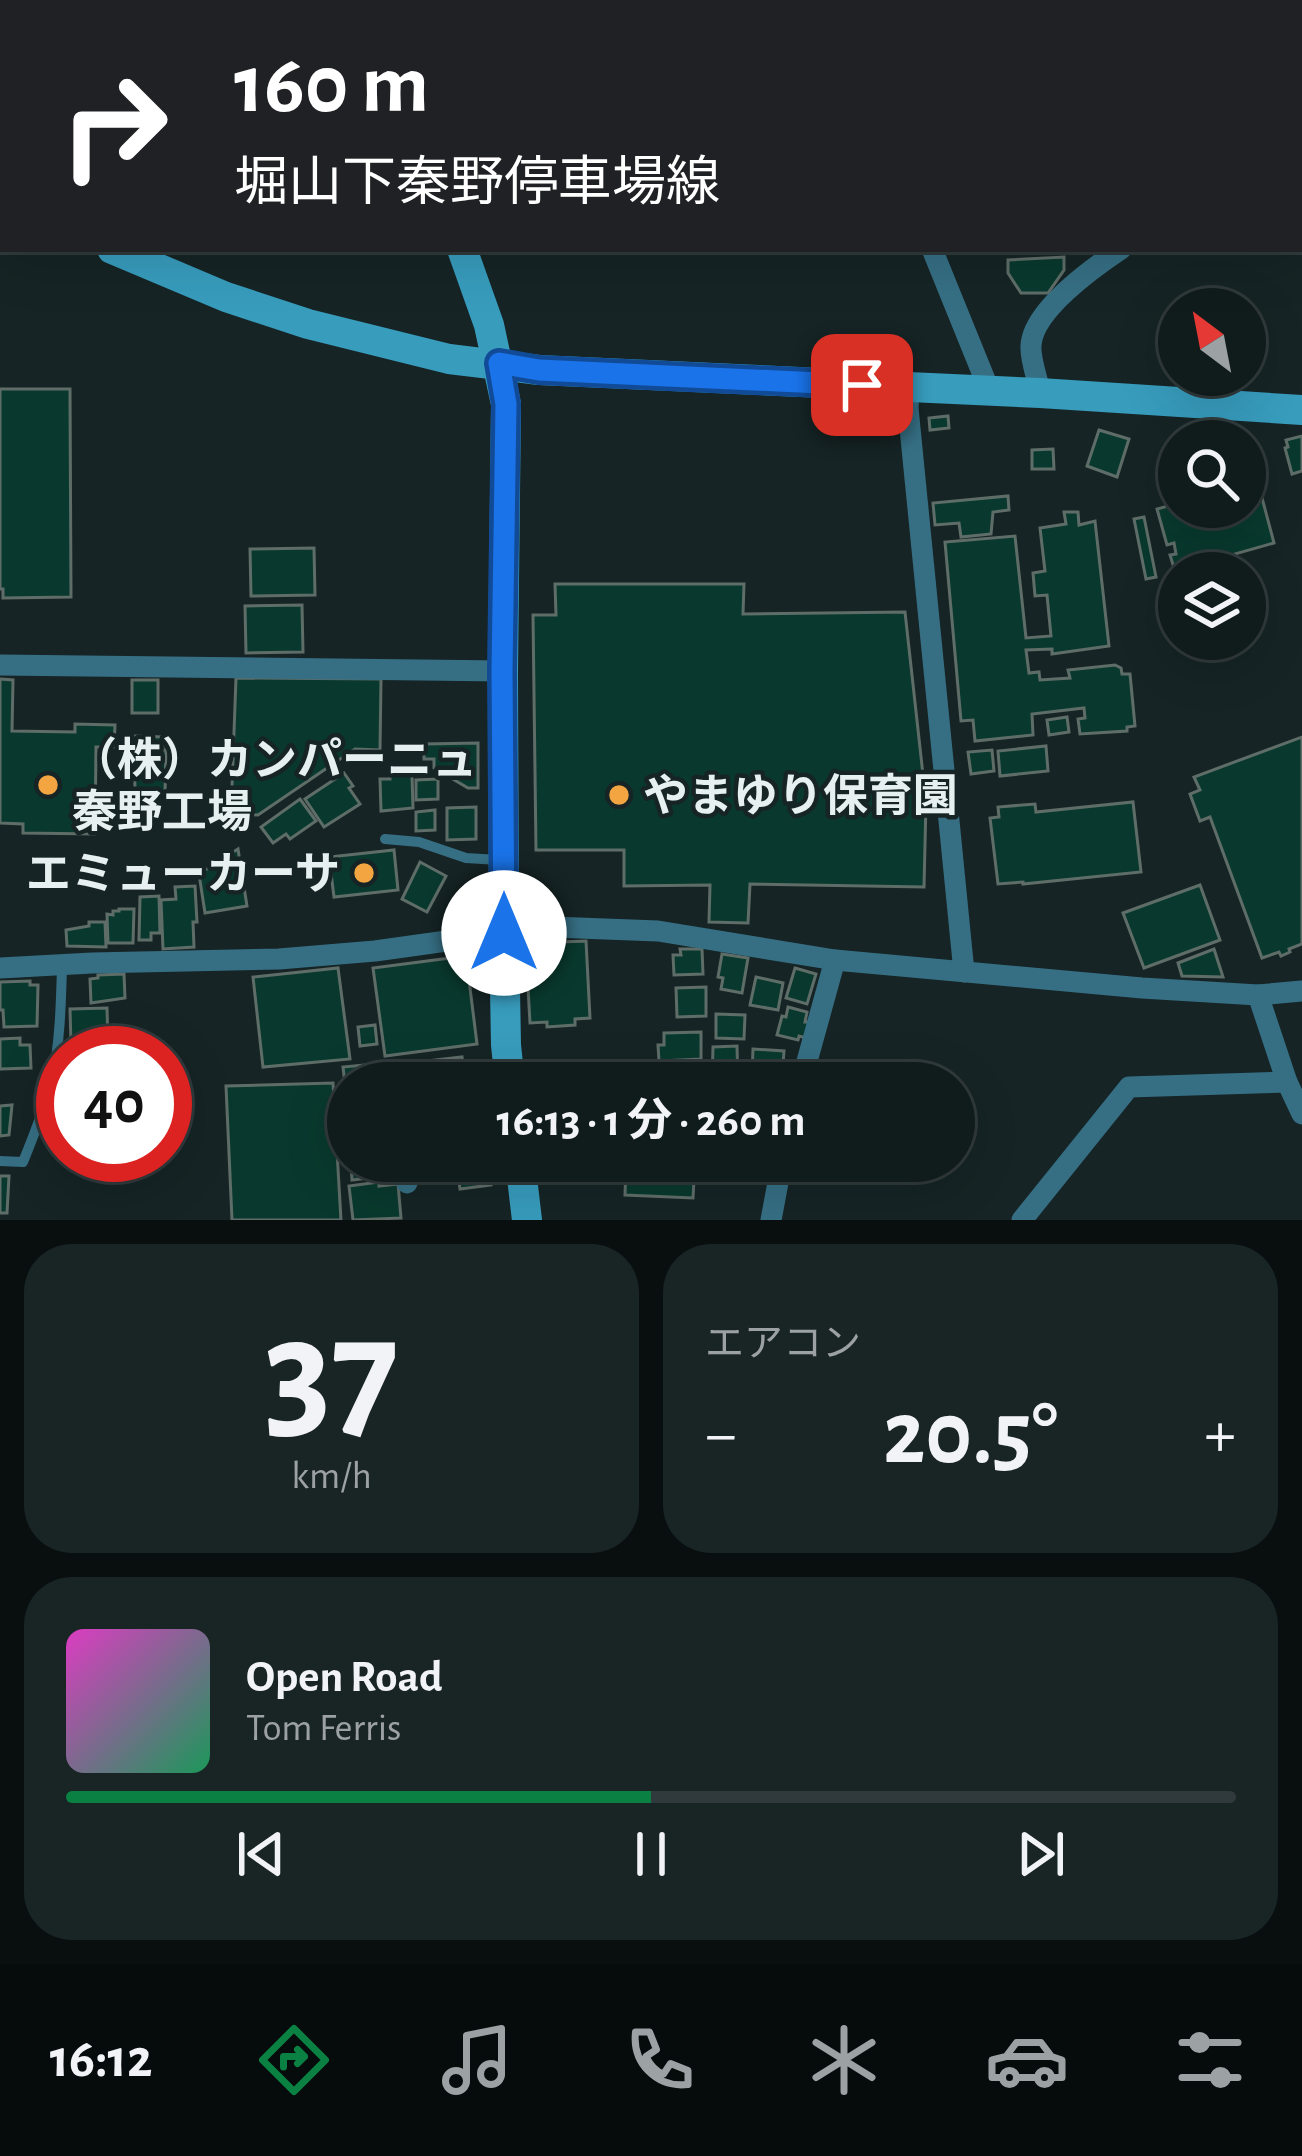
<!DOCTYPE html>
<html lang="ja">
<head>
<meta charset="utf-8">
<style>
	:root { --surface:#101b1c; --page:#192425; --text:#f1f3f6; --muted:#9ca1a3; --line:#30393b; --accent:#0b8043 }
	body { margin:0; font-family:"Alegreya Sans","Noto Sans JP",sans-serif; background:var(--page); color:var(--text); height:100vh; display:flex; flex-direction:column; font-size:45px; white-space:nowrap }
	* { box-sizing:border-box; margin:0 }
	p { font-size:39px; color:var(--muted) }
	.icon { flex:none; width:66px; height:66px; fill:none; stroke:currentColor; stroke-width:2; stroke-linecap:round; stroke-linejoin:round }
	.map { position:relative; height:1220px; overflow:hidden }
	.panel { display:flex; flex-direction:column; gap:24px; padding:24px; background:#090f0f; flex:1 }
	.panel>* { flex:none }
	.top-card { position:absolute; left:0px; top:0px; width:1302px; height:252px; box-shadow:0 12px 48px #0002,0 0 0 3px var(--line); background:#202124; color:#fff; overflow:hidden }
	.needle { width:78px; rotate:328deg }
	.buttons { position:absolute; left:1158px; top:288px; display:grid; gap:24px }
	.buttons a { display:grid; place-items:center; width:108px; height:108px; border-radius:50%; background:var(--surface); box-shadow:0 12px 48px #0002,0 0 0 3px var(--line); font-size:60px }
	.speed { position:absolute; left:36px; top:1026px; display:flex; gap:24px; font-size:60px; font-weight:700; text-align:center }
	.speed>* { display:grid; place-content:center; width:156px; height:156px; border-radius:50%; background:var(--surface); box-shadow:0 12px 48px #0002,0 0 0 3px var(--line); line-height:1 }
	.speed .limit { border:18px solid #d22; background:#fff; color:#111 }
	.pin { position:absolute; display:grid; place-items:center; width:102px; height:102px; color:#fff; margin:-51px; border-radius:24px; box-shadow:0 6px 18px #0006 }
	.me { position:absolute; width:132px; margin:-66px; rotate:0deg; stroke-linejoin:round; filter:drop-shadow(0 0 9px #0008) }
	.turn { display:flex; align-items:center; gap:42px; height:252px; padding:0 36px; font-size:54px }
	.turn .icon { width:156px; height:156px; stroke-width:2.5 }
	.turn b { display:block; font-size:84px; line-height:102px }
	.big { font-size:90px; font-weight:700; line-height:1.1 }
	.panel .tile { flex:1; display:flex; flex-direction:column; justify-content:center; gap:18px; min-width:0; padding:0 42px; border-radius:48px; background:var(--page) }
	.panel .dial { align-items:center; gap:0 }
	.dial b { font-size:156px; line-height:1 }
	.song { display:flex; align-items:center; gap:36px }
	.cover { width:144px; height:144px; border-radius:18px; background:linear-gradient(135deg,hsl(310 70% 55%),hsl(150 70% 35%)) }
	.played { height:12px; border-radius:6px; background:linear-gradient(90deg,var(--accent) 50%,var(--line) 50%) }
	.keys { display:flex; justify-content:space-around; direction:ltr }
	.heat { display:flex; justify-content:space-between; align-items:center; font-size:66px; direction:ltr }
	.panel .tiles { flex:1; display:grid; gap:24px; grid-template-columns:1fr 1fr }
	.tile:last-child { grid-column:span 2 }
	.trip { position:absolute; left:327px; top:1062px; width:648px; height:120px; border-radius:60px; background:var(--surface); box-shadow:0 12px 48px #0002,0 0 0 3px var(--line); font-weight:700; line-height:120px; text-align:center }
	.tab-bar { display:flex; height:192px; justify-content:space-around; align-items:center; background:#060b0b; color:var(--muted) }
	.tab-bar .icon { width:84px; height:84px }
	.tab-bar .current { color:var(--accent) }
	.tab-bar b { font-size:54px; color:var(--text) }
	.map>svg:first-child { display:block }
	.forest { fill:#2f6336 }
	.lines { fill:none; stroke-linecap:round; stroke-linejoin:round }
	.river { stroke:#000e24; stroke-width:45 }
	.building { fill:#09392e; stroke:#5f6d68; stroke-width:3 }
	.lane { stroke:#366f84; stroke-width:10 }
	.street { stroke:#366f84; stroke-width:21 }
	.secondary { stroke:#389cbd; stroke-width:30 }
	.route-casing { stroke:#114b97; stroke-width:30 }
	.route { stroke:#1a73e8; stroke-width:21 }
	.poi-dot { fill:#f2a541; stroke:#162425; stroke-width:4.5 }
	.labels { text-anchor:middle; stroke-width:9; stroke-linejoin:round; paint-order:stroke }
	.poi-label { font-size:45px; font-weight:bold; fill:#e7f0f0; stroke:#162425; text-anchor:start }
</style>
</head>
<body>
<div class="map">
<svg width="1302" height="1220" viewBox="0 0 1302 1220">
	<rect width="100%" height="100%" fill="#162425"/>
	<!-- forest -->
	<polygon class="forest" points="1103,0 1302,0 1302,114 1299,116 1299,3 1096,3"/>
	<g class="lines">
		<!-- river -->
		<g class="river">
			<polyline points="917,3 918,0"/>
			<polyline points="1219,3 1219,0"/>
		</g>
	</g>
	<!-- building -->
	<g class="building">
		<polygon points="66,0 183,0 180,3 63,3"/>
		<polygon points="1064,257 1064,270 1048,293 1021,293 1008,273 1008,260"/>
		<polygon points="0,389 70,389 71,597 3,598 3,589 0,589"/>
		<polygon points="948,416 949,428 930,430 929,418"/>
		<polygon points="1099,430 1129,439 1117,477 1087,466"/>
		<polygon points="1302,436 1302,471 1292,474 1285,448 1288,447 1286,440"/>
		<polygon points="1053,449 1054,469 1032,469 1032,450"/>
		<polygon points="1257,479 1274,543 1175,571 1170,555 1176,554 1174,543 1167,545 1157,509 1179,503 1179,507 1245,507 1245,482"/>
		<polygon points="1008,496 1009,510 993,512 991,534 961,537 959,523 935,525 933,503"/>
		<polygon points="1064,512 1078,512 1079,525 1095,521 1109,646 1052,654 1052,649 1026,650 1029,673 1039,672 1040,680 1070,678 1068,670 1115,665 1121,668 1122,674 1130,674 1135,726 1127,727 1127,731 1080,734 1078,719 1085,718 1084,708 1032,714 1033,735 975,741 973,720 961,721 945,542 1015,536 1026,638 1051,636 1047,595 1035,596 1033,573 1045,571 1040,528 1066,524"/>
		<polygon points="1144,517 1156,577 1146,579 1134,519"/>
		<polygon points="314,548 315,595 251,596 250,549"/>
		<polygon points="555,584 744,584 743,614 905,612 926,802 924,887 750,884 748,923 709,922 710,885 624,886 624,850 536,850 533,615 556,615"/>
		<polygon points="302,605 303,652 246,653 245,606"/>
		<polygon points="236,678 381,679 380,750 355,749 258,815 231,814"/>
		<polygon points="0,679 13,680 12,731 75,732 75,724 115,725 114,747 96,747 95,834 23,833 23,824 0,823"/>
		<rect x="132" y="680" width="26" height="33"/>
		<polygon points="1067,717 1069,732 1049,735 1047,720"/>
		<polygon points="134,736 163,737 163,750 166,750 165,794 135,791"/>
		<polygon points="1302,737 1302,944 1289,949 1290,952 1281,956 1279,952 1262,958 1210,817 1200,821 1190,794 1200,790 1194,777"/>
		<polygon points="478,743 478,788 468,788 434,768 434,759 424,759 424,744"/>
		<polygon points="1046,746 1048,771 1000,776 998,751"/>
		<polygon points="992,750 994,771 971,774 968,752"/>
		<polygon points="344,773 353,786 349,788 360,804 324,827 305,799"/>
		<polygon points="390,775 412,775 413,808 381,811 380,779 390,779"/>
		<polygon points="438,779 438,799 416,800 416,780"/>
		<polygon points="300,799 316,821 290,839 286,834 273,843 261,827"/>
		<polygon points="1133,802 1141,872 1023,884 1023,882 998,884 990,818 999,817 998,807 1035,804 1036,812"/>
		<polygon points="476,807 476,839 447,840 447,808"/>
		<polygon points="435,810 435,830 416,831 416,812"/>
		<polygon points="238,849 247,906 205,913 199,874"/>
		<polygon points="394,850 398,890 334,897 329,857"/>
		<polygon points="420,862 446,876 427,912 402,899"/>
		<polygon points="1200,885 1220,940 1144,968 1123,913"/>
		<polygon points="195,886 197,922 193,922 194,947 163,949 161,900 176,899 175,887"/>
		<polygon points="159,896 160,933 151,933 151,940 139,940 140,897"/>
		<polygon points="119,909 134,909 133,943 108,943 107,914 113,915 113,911 119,911"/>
		<polygon points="89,922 105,922 106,947 67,946 66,930 89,926"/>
		<polygon points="586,941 590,1018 575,1019 575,1025 547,1027 547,1022 530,1023 527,970 547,969 545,950 562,949 561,942"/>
		<polygon points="680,949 702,949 703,974 674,975 673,955 681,955"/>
		<polygon points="1214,949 1223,977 1182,976 1178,963"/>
		<polygon points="722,954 748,958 742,993 721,989 723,978 718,977"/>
		<polygon points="466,956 477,1044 385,1056 373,968"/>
		<polygon points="338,968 350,1059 263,1067 253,977"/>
		<polygon points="795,968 816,974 807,1004 786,998"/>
		<polygon points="124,974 125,998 91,1003 90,979 98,978 98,975"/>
		<polygon points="756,977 783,983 778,1010 750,1005"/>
		<polygon points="30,981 30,985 38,985 37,1026 4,1027 3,1010 0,1010 0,982"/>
		<polygon points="706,987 706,1016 677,1017 676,988"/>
		<polygon points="788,1007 807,1012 805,1022 809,1022 806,1038 799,1036 798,1040 777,1035 782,1016 786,1017"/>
		<polygon points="107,1008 108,1043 71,1044 70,1009"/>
		<polygon points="716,1014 745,1015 744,1039 716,1038"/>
		<polygon points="375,1025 377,1044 360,1046 358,1027"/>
		<polygon points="701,1032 701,1059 659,1061 658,1045 664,1045 664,1033"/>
		<polygon points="20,1038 20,1045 30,1045 31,1068 0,1069 0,1039"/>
		<polygon points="737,1046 738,1083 712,1083 713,1047"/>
		<polygon points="753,1049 784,1051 782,1077 752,1075"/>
		<polygon points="462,1057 465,1083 411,1083 409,1063"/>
		<polygon points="550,1061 651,1068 650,1083 556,1083 556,1076 549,1076"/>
		<polygon points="386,1063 387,1083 348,1083 347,1100 343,1067"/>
		<polygon points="333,1083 341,1220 232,1220 226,1086"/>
		<polygon points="12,1105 9,1135 0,1136 0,1106"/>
		<polygon points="351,1161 377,1161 378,1177 352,1180"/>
		<polygon points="456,1161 487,1161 491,1185 460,1189"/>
		<polygon points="553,1161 611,1161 609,1180 552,1175"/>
		<polygon points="617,1161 695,1161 693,1198 625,1195 626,1165 617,1164"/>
		<polygon points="711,1161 749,1161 749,1167 712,1168"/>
		<polygon points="0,1176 9,1176 7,1213 0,1213"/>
		<polygon points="379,1182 379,1186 398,1184 401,1218 353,1220 349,1186"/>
	</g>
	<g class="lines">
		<!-- lane -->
		<g class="lane">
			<polyline points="385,839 419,842 466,858 499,860"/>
			<path d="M0,1161l23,1c11,-27 22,-54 29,-82 8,-37 9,-76 10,-114"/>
		</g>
		<!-- street -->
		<g class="street">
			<polyline points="740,0 742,3"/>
			<polyline points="1299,181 1302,180"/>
			<polyline points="932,249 990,392"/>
			<polyline points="909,387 908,408 964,972"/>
			<path d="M1040,393c-2,-14 -10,-33 -9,-47 1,-35 63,-79 90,-97"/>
			<polyline points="0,665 503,671"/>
			<polyline points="0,968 92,963 279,959 375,951 504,933 526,926 658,931 835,960 1142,988 1258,995 1302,991"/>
			<polyline points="1258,995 1287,1082 1302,1114"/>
			<polyline points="801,1083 835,960"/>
			<polyline points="405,1161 407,1183"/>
			<polyline points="771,1220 782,1161"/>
			<polyline points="1022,1220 1129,1087 1287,1082"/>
		</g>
		<!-- secondary -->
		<g class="secondary">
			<polyline points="372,0 373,3"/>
			<polyline points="0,202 3,203"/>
			<polyline points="112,249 226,297 308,324 449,359 539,370 1040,393 1302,410"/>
			<polyline points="462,249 489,325 506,404 503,671 504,933 506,1045 510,1083"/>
			<polyline points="520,1161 527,1220"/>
		</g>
	</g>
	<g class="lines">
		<!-- route casing -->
		<g class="route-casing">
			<polyline id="route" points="504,933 502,670 506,404 499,363 539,370 862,385"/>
		</g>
		<!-- route -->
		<use href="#route" class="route"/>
	</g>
	<!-- markers -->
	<g class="poi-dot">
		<circle cx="48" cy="785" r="12"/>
		<circle cx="619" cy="795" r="12"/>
		<circle cx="364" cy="873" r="12"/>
	</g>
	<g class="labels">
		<!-- poi labels -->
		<g class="poi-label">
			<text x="72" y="775">（株）カンパーニュ<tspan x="72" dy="52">秦野工場</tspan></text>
			<text x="643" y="811">やまゆり保育園</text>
			<text x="340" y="889" text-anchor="end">エミューカーサ</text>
		</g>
	</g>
</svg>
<div class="buttons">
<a><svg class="needle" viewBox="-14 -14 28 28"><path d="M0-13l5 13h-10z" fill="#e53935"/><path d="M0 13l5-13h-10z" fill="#9ca1a3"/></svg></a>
<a><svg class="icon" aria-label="search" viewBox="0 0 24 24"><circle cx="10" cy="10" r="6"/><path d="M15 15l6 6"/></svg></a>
<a><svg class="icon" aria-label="layers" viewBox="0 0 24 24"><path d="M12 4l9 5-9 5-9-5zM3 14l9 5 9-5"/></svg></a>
</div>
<div class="speed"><div class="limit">40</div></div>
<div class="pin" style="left:862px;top:385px;background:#d93025"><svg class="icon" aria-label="arrive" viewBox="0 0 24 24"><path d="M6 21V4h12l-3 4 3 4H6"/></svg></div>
<svg class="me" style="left:504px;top:933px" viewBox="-20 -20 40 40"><circle r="19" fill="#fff"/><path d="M0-13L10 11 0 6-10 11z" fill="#1a73e8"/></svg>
<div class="trip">16:13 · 1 分 · 260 m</div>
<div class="top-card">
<div class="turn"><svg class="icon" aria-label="right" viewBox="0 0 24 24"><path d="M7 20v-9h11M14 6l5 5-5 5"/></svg><div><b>160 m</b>堀山下秦野停車場線</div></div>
</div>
</div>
<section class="panel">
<div class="tiles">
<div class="tile dial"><b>37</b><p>km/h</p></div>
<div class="tile"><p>エアコン</p>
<div class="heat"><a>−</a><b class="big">20.5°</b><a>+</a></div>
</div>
<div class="tile">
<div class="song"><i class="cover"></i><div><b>Open Road</b><p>Tom Ferris</p></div></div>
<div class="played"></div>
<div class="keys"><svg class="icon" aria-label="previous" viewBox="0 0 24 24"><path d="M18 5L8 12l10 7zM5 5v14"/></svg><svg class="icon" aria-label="pause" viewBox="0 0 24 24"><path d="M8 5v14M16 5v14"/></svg><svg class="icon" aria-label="next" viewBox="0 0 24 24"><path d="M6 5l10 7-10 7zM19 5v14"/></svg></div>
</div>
</div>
</section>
<nav class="tab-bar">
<b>16:12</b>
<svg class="icon current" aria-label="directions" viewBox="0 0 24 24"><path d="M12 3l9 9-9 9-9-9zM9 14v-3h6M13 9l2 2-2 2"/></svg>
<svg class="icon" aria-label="music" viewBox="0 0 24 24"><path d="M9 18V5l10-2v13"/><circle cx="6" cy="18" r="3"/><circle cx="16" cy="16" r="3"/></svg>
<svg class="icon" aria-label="phone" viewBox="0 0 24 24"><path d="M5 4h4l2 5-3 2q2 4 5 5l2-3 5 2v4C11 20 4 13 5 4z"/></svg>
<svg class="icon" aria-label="climate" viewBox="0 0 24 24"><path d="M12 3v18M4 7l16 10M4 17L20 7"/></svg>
<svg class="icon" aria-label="car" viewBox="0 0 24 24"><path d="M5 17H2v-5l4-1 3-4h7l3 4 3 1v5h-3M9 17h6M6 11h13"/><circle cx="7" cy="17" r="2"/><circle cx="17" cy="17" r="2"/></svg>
<svg class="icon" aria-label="filters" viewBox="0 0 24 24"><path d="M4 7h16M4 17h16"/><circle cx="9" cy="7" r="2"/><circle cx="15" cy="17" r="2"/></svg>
</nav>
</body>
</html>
